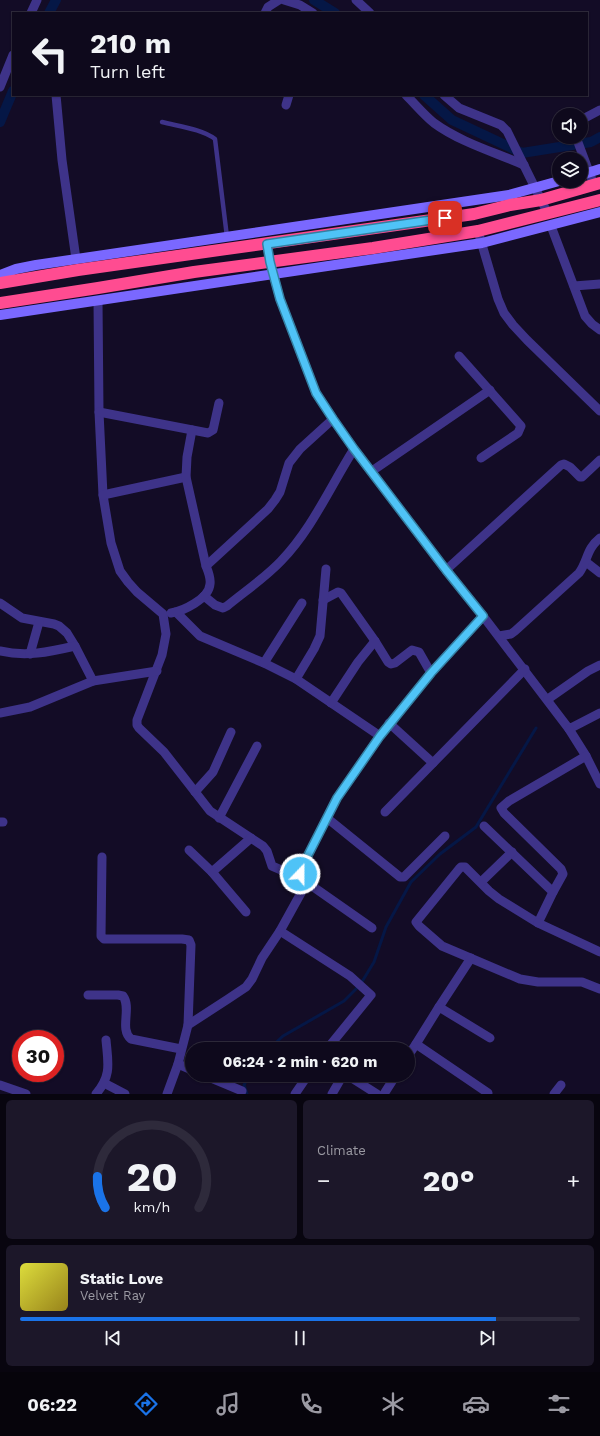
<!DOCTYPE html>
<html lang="en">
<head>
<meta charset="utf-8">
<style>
	:root { --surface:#0e091c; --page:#1c1729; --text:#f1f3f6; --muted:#9b9aa3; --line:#2e2a3b; --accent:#1a73e8 }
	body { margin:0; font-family:"Work Sans",sans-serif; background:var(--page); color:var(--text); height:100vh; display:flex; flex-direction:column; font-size:15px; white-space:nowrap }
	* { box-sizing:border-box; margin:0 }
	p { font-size:13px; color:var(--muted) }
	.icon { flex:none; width:22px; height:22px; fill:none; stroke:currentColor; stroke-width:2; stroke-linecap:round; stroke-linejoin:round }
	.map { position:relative; height:1094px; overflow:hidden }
	.panel { display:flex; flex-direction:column; gap:6px; padding:6px; background:#08050f; flex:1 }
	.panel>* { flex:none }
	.banner { position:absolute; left:12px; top:12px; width:576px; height:84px; border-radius:0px; box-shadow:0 1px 3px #0004,0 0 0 1px var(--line); background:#0e091c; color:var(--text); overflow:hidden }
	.controls { position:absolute; left:552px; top:108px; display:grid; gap:8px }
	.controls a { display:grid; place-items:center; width:36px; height:36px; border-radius:50%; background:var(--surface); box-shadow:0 1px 3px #0004,0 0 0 1px var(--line); font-size:20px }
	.speed { position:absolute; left:12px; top:1030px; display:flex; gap:8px; font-size:20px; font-weight:700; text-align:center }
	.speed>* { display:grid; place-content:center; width:52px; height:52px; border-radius:50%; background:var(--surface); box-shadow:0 1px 3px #0004,0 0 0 1px var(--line); line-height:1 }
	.speed .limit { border:6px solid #d22; background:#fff; color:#111 }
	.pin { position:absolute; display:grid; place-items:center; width:34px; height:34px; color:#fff; margin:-17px; border-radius:8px; box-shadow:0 2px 6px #0006 }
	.me { position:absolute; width:44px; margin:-22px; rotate:22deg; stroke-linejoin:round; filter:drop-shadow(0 0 3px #0008) }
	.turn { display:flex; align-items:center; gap:14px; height:84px; padding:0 12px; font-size:18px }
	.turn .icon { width:52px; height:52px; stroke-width:2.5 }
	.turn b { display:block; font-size:28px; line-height:34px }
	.big { font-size:30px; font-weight:700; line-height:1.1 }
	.panel .widget { flex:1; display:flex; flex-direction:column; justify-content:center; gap:6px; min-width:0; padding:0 14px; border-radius:6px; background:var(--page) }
	.panel .dial { align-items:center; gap:0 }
	.dial svg { height:104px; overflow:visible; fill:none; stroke:var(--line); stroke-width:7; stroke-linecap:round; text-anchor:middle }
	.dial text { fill:var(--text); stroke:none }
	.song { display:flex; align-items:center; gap:12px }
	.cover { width:48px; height:48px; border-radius:6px; background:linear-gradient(135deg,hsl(60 70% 55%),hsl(50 70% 35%)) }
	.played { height:4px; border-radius:2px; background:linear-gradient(90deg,var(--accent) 85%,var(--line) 85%) }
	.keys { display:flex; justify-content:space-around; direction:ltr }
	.heat { display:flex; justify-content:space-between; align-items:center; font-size:22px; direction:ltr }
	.panel .tiles { flex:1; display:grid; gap:6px; grid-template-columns:1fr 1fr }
	.widget:last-child { grid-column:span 2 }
	.trip { position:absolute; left:185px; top:1042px; width:230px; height:40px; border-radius:20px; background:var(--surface); box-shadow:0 1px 3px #0004,0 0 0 1px var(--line); font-weight:700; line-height:40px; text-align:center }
	.tabs { display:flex; height:64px; justify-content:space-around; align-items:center; background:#06040b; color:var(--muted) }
	.tabs .icon { width:28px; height:28px }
	.tabs .on { color:var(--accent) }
	.tabs b { font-size:18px; color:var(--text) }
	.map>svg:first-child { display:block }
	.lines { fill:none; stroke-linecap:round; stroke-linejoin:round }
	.stream { stroke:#051746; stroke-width:3 }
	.canal { stroke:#051746; stroke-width:10 }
	.lane { stroke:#3e3389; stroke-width:4.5 }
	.street { stroke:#3e3389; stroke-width:9 }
	.secondary { stroke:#7a68ff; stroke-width:10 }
	.highway { stroke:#ff4c91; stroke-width:12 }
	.route-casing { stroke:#337fa1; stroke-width:10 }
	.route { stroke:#4fc3f7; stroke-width:7 }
</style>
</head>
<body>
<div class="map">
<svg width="600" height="1094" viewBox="0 0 600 1094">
	<rect width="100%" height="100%" fill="#130c26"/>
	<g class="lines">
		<!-- stream -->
		<g class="stream">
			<polyline points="269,1049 283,1036 344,1001 360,985 374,962 386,927 411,882 440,854 476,827 536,728"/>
			<polyline points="247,1094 244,1085 249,1075"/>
		</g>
		<!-- canal -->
		<g class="canal">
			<polyline points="314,0 335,13"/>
			<polyline points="49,13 56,0"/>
			<polyline points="424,95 452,120 522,153 591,142 600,137"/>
			<polyline points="0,122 13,91"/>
		</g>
		<!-- lane -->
		<path class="lane" d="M162,122c15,4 41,7 53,17l12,98"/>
		<!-- street -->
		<g class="street">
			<polyline points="284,0 300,5 313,13"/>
			<polyline points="356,0 370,13"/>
			<polyline points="31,13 37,0"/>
			<polyline points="265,13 268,7 279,0"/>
			<polyline points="0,87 13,55"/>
			<polyline points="56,95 62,160 76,259"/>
			<path d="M406,95c9,9 18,20 28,28 26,19 60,29 90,42"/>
			<polyline points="444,95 459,108 501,125 507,131 548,214"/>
			<polyline points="286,105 289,95"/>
			<polyline points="581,120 600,110"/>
			<polyline points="576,137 594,185"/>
			<polyline points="551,226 585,316 592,324 600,330"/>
			<polyline points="478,231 498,299 504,313 513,325 527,340 600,411"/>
			<polyline points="574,286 600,284"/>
			<polyline points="98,301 99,412 103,495 111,543 120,571 128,582 137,592 163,614 166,634 162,655 137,720 137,725 139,728 164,752 210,811 263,846 267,851 272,866 302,879 372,928"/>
			<polyline points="459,356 521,426 518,433 481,458"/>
			<polyline points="99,412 208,433 213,430 219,403"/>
			<polyline points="372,471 490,390"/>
			<polyline points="103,495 186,477"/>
			<polyline points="586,562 600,573"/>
			<polyline points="206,566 268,509 275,500 280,492 289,463 300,449 333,419"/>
			<polyline points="446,570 561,465 564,464 570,467 580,477 582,477 600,460"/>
			<path d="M204,596l11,9 8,3 4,-2c18,-15 38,-28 54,-45 31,-32 49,-74 73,-112"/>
			<polyline points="323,600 338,592 341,593 375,641 388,662 391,664 395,663 412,650 419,652 431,673"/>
			<polyline points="0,603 22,618 54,624 59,626 67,633 75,646"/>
			<polyline points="176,612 200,636 264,663 296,679 380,736"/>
			<path d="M171,613c12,-2 38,-14 39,-29 1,-6 -2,-13 -4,-18l-20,-89 1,-20 5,-27"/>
			<polyline points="483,616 569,729 600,713"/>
			<path d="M499,636l12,-2 4,-3 64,-58c9,-12 7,-24 21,-35"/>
			<path d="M0,651c26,6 49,1 75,-5l18,35"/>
			<polyline points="30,654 39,622"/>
			<polyline points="264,663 302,603"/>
			<polyline points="296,679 314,649 320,636 326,569"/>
			<polyline points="548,699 588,671 600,665"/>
			<polyline points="331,703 358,662 375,641"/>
			<polyline points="0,713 30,707 93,681 157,671"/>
			<polyline points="389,723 433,763"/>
			<polyline points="569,729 586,756 600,784"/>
			<polyline points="195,792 213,772 231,732"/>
			<polyline points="385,812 525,669"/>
			<polyline points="219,818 257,746"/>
			<polyline points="327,818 400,877 404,877 445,836"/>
			<polyline points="0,822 3,822"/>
			<polyline points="484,826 553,892 538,923 499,899 489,891 465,867 461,867 459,869 416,922 419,926 442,946 520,979 538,982 582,982 600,989"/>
			<polyline points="189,850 212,872 251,838"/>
			<polyline points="102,857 101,936 104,939 182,939 189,940 191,945 188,1025 178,1064 167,1094"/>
			<polyline points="212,872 246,912"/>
			<polyline points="481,882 512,852"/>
			<polyline points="553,892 563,874 561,869 504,813 501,808 509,801 586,756"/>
			<polyline points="538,923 600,952"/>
			<polyline points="280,931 350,976 371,995 327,1049"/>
			<path d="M88,995h30l5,1c9,12 -4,33 8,43l50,10"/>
			<polyline points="439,1007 471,958"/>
			<polyline points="188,1025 228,999 246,987 252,979 262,958 280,931 301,893 303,883 301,874 303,865 337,798 380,736 431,673 483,616 446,570 354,449 333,419 316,393 280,299 270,262 267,244"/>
			<polyline points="408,1056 416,1044"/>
			<polyline points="178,1064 192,1070"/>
			<polyline points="204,1075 242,1091"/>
			<polyline points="347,1075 377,1094"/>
			<polyline points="104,1083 125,1094"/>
			<polyline points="0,1085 26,1094"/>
			<polyline points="488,1093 416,1044 439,1007 490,1038"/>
			<path d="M96,1094c16,-19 12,-31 10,-54"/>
			<polyline points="295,1094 308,1075"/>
			<polyline points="332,1094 343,1075"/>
			<polyline points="384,1094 396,1075"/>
			<polyline points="554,1094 561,1085"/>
		</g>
		<!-- secondary -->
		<g class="secondary">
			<polyline points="581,175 600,169"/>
			<polyline points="0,275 16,269 36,265 455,203 509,195 559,181"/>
			<polyline points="0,315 482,243 600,212"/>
		</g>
		<!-- highway -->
		<g class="highway">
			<polyline points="0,283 78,270 474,214 510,205 541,200 600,183"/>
			<polyline points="0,303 98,288 194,272 373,248 478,231 600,200"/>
		</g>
	</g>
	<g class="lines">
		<!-- route casing -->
		<g class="route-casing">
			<polyline id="route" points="300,874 303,865 337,798 380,736 431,673 483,616 446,570 354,449 333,419 316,393 280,299 270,262 267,244 445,218"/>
		</g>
		<!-- route -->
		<use href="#route" class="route"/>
	</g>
</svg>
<div class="controls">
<a><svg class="icon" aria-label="sound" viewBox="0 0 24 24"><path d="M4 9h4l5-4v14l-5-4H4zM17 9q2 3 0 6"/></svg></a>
<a><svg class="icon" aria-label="layers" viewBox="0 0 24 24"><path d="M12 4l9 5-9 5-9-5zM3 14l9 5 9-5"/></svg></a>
</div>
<div class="speed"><div class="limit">30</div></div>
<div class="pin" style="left:445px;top:218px;background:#d93025"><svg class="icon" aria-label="arrive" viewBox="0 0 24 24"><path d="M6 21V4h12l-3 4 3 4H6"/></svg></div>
<svg class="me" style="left:300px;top:874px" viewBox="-20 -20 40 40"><circle r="17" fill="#4fc3f7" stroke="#fff" stroke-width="3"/><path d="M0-11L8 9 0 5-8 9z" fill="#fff"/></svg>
<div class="trip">06:24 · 2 min · 620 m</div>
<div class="banner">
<div class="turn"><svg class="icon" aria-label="left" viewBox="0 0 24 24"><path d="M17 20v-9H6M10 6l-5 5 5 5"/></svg><div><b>210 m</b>Turn left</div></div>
</div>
</div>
<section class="panel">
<div class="tiles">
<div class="widget dial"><svg viewBox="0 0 100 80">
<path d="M14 69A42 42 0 1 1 86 69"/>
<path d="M14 69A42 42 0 0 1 8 45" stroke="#1a73e8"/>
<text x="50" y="56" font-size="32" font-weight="700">20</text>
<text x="50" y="72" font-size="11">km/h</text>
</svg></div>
<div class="widget"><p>Climate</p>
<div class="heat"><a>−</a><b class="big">20°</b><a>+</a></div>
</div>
<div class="widget">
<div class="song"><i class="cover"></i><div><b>Static Love</b><p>Velvet Ray</p></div></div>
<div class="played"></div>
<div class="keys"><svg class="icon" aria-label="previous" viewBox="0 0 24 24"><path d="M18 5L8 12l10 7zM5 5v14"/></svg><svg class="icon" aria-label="pause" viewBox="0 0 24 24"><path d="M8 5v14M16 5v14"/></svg><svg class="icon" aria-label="next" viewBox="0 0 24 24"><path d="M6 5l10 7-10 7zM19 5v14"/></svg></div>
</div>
</div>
</section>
<nav class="tabs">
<b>06:22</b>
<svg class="icon on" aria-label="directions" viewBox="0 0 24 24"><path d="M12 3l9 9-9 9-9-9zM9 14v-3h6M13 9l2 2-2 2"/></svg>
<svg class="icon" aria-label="music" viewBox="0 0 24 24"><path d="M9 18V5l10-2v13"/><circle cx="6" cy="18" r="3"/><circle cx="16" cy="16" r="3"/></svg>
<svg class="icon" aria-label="phone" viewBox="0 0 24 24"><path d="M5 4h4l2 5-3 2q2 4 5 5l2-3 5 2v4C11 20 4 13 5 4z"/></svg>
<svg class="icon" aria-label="climate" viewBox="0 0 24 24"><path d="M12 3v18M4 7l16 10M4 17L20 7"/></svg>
<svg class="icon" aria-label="car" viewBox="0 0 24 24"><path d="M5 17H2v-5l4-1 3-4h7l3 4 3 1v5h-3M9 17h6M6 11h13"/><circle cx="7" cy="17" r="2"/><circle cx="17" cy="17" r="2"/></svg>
<svg class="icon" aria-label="filters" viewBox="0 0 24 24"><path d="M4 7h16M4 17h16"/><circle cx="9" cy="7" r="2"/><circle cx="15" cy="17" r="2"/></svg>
</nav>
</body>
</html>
